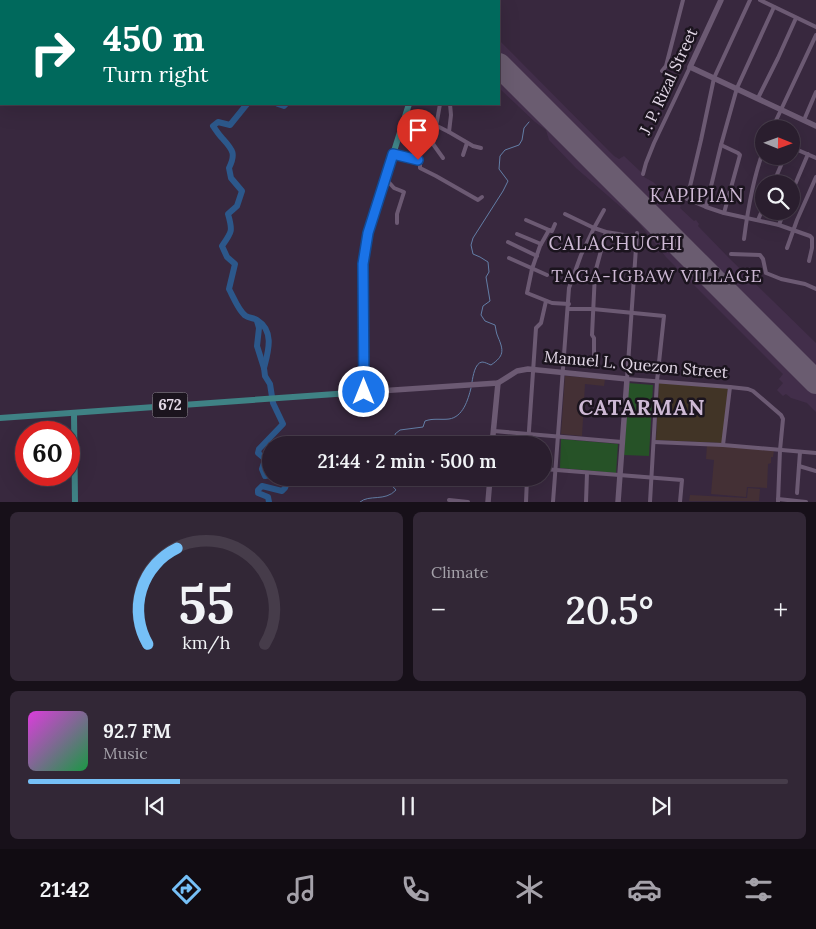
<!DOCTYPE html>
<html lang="en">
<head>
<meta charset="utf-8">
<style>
	:root { --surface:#2a1e2e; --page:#322736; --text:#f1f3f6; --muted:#a5a2aa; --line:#463c4a; --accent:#76c0f7 }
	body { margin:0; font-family:Lora,serif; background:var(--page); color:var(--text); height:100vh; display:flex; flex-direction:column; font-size:19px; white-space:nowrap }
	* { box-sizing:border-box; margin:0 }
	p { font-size:16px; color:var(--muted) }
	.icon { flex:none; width:28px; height:28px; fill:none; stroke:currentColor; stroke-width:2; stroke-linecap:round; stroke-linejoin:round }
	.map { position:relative; height:502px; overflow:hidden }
	.side { display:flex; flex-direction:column; gap:10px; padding:10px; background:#171019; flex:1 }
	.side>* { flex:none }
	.guide { position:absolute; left:0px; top:0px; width:500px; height:105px; box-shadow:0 5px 20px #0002,0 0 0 1px var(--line); background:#00695c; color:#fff; overflow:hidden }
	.needle { width:32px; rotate:91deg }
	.tools { position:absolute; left:755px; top:120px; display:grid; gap:10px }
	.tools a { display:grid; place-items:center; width:45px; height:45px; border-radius:50%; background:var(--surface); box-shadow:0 5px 20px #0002,0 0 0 1px var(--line); font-size:25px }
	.speed { position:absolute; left:15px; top:421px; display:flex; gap:10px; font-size:25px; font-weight:700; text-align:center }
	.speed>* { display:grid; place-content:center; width:65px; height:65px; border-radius:50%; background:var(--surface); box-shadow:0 5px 20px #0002,0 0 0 1px var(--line); line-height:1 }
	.speed .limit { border:8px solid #d22; background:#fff; color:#111 }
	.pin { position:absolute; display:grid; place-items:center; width:42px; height:42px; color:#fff; margin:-51px -21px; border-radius:50% 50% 50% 0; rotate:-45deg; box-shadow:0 0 5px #0007 }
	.pin .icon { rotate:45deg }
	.me { position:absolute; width:55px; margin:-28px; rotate:0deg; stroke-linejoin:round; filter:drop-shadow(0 0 4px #0008) }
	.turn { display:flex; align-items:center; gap:18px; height:105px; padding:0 20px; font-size:22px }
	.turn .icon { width:65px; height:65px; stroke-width:2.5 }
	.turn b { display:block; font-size:35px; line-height:42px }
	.big { font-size:38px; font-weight:600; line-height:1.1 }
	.side .tile { flex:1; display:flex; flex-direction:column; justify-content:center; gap:8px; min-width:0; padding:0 18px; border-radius:8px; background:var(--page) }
	.side .dial { align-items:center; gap:0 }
	.dial svg { height:130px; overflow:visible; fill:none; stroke:var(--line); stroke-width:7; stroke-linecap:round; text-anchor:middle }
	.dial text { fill:var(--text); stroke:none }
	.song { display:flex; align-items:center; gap:15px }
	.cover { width:60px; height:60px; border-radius:8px; background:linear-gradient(135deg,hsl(300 70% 55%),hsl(140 70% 35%)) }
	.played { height:5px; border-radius:2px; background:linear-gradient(90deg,var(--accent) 20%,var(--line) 20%) }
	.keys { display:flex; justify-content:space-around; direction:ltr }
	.heat { display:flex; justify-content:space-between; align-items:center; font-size:28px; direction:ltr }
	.side .tiles { flex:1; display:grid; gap:10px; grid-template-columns:1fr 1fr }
	.tile:last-child { grid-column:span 2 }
	.trip { position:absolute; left:262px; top:436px; width:290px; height:50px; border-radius:25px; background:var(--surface); box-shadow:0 5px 20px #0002,0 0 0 1px var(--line); font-weight:600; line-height:50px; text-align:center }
	.tab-bar { display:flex; height:80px; justify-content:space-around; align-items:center; background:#110c12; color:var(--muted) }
	.tab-bar .icon { width:35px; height:35px }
	.tab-bar .current { color:var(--accent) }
	.tab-bar b { font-size:22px; color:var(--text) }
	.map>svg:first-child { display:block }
	.built { fill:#422e4a }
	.education { fill:#443035 }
	.medical { fill:#413426 }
	.green { fill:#265227 }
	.water { fill:#2c588b; stroke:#637ea6 }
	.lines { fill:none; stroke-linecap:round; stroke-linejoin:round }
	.stream { stroke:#637ea6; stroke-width:1 }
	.river { stroke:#2c588b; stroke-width:6 }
	.runway { stroke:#6a5c70; stroke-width:24 }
	.street { stroke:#6c5a73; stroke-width:4 }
	.secondary { stroke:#6c5a73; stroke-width:5.5 }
	.primary { stroke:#3f8285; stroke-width:6 }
	.route-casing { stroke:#114b97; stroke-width:12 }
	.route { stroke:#1a73e8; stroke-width:9 }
	.labels { text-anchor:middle; stroke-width:5; stroke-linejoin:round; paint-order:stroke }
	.shield { fill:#1b141e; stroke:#a69caa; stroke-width:1 }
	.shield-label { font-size:15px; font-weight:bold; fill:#e2d7e6 }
	.street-label { font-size:16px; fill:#e2d7e6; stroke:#1b141e }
	.neighbourhood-label { font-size:18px; letter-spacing:1px; fill:#ceb9d5; stroke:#1b141e }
	.quarter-label { font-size:19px; letter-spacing:1px; fill:#ceb9d5; stroke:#1b141e }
	.district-label { font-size:21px; font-weight:bold; letter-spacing:1px; fill:#ceb9d5; stroke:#1b141e }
</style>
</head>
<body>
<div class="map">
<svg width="816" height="502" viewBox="0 0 816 502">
	<rect width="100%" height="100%" fill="#38283e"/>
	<!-- built -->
	<polygon class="built" points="499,40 614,156 619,159 624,156 641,172 644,177 653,182 677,204 678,203 681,206 680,208 694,221 696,220 699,224 698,226 728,257 816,343 816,412 807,403 791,398 786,394 783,396 777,390 783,383 779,379 783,374 666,257 638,222 576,168 549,140 546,130 535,122 499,88"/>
	<!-- education -->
	<g class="education">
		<polygon points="565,376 605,379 604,386 585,384 582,436 561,434"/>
		<polygon points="707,445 774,450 773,457 771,457 771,463 768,464 767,488 747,487 746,497 711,494 714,460 706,459"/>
		<polygon points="748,488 760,489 759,501 689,501 690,495 747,498"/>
	</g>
	<!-- medical -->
	<polygon class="medical" points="659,383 728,388 723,443 656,440"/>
	<!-- green -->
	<g class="green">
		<polygon points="700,368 717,369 716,378 700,376"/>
		<polygon points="628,383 653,385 649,456 624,455"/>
		<polygon points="561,439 618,444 616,473 560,468"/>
	</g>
	<!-- water -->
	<polygon class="water" points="25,444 26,444 26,469 19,467 21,461 21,446"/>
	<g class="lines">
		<!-- stream -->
		<g class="stream">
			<polyline points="403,0 405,1"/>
			<path d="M472,382c1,-6 3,-19 10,-20 3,0 6,2 9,3 13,-9 13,-14 7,-28 -2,-4 -2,-8 -3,-12l-10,-4 -4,-6 2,-9 7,-5 -4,-24 3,-5 -1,-10 -8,-5 -7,-3 -2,-9 2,-7 30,-47 5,-10 -9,-12 1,-13 5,-6 14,-5 3,-5 2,-12 5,-6"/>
			<polyline points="263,445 271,447"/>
			<polyline points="289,445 290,442 294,441 304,445"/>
			<path d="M404,445l-2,-3 -6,-4 -1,-4 5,-4 23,-3 2,-6c8,-3 16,-1 24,-2 14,-2 19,-19 22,-31"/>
			<polyline points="340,478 369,481 382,478"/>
			<path d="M360,502c9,-8 25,0 36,-12l-11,-12"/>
		</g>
		<!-- river -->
		<g class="river">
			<path d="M247,104l-17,21 -12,-3 -5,4c3,4 6,9 10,13 10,11 13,15 6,29l2,10 11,13 -5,15 -9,8c5,17 4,18 -6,32l5,11 8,7 -6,25c4,7 10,23 17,27 3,2 8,2 11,4 18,11 11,32 7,48"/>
			<polyline points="278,104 284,106 286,104"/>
			<polyline points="257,321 259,328 257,346 264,368 265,376 270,384 273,403 283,424 259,449 258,453 264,458 264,463 262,469 265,476 271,475"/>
			<polyline points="269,502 268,497 258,493 258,490 262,486 282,491 285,488 288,480 287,478"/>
		</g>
		<!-- runway -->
		<polyline class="runway" points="499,65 816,382"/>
		<!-- street -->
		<g class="street">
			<polyline points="411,0 412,1"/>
			<polyline points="750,0 714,78 701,140 687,199 706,207 724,213 779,225 810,236 812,238 812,248 809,261"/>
			<polyline points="760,0 816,27"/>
			<polyline points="662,71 666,66 683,0"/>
			<polyline points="758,98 778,58 796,18"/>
			<polyline points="440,104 433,144 443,158"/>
			<polyline points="450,104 451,115 449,132 473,146 481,148"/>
			<polyline points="804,120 816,92"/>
			<polyline points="437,126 449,132"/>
			<polyline points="772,129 816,35"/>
			<polyline points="398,138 433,144"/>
			<polyline points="721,145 738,153 740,155 724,213"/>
			<polyline points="791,147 816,158"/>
			<polyline points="393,154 419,160 420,162 420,168 436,176 478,200 482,197"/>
			<polyline points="463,155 467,143"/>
			<polyline points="643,174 646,163 654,143 690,67"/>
			<polyline points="385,178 394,188 404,192 397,214 397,223"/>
			<polyline points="773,184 785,156"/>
			<polyline points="791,194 808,154"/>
			<polyline points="706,207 721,145 737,88 774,7"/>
			<polyline points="565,214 594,228 604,210"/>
			<polyline points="526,220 549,230"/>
			<polyline points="758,220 764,206"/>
			<polyline points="555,224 552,231 549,230 540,246 532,269 527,293 552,303 569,304"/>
			<polyline points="779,225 784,211"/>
			<polyline points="637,233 627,379 730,387 748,389 753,391 781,415 783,419 780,450 778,502"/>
			<polyline points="517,234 541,244"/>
			<path d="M744,239c4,-31 9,-61 20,-90"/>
			<polyline points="508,242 537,256"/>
			<polyline points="787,248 797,220 816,177"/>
			<polyline points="731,254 760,255 763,259 766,273 781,279 805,284 816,289"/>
			<polyline points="509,258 547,275"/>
			<polyline points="569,309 593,309 664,316 657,381 650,502"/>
			<polyline points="594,357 594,338 592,335 595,273 606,232"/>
			<polyline points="494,431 622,442"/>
			<polyline points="654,442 723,445 816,453"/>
			<polyline points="528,445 536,328 541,323 546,301"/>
			<polyline points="723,445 730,387"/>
			<polyline points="799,466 816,471"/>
			<polyline points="544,469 682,480 680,502"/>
			<polyline points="797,493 800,452"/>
			<polyline points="778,499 806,502"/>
			<polyline points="449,500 468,502"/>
			<polyline points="526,502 527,478"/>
			<polyline points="553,502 569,288 581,255 594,228 606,232 637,237"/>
			<polyline points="586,502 587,473"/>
		</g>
		<!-- secondary -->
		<g class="secondary">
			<polyline points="721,0 690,67 816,126"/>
			<polyline points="364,392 498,383 517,371 528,369 627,379 618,502"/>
			<polyline points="492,445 498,383"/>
			<polyline points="488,502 490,478"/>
		</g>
		<!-- primary -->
		<g class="primary">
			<polyline points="441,1 442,0"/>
			<polyline points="74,413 75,502"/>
			<polyline points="0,418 364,392 363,264 368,233 409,104"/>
		</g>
	</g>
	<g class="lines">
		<!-- route casing -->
		<g class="route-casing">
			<polyline id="route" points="364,392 363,264 368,233 393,154 418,160"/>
		</g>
		<!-- route -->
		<use href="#route" class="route"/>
	</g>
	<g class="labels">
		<!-- shield labels -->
		<rect class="shield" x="152.5" y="392.5" width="35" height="25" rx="4"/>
		<g class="shield-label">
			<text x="170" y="410">672</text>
		</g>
		<!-- street labels -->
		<g class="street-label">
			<text transform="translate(668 81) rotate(-65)" y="6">J. P. Rizal Street</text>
			<text transform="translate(636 364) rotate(5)" y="6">Manuel L. Quezon Street</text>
		</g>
		<!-- neighbourhood labels -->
		<g class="neighbourhood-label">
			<text x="657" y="282">TAGA-IGBAW VILLAGE</text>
		</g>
		<!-- quarter labels -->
		<g class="quarter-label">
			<text x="697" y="202">KAPIPIAN</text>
			<text x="616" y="250">CALACHUCHI</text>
		</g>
		<!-- district labels -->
		<g class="district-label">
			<text x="642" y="415">CATARMAN</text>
		</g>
	</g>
</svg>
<div class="tools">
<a><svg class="needle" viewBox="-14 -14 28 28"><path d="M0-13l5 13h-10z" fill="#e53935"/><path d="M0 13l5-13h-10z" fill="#a5a2aa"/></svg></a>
<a><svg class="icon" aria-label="search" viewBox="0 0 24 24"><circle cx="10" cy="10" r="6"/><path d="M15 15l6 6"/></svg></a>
</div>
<div class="speed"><div class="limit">60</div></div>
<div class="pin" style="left:418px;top:160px;background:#d93025"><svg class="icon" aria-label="arrive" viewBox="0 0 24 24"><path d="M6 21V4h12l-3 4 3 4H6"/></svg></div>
<svg class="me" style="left:364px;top:392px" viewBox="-20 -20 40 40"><circle r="17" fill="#1a73e8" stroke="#fff" stroke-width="3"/><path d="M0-11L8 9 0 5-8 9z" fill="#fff"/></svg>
<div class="trip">21:44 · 2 min · 500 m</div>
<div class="guide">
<div class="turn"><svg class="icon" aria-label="right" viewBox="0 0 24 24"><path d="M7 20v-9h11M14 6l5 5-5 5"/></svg><div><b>450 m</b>Turn right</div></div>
</div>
</div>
<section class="side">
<div class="tiles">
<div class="tile dial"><svg viewBox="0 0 100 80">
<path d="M14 69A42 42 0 1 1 86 69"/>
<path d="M14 69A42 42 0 0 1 32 10" stroke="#76c0f7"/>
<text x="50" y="56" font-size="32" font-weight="700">55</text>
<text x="50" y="72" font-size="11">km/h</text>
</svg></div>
<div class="tile"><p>Climate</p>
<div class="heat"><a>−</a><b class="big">20.5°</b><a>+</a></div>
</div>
<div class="tile">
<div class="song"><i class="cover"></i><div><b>92.7 FM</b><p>Music</p></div></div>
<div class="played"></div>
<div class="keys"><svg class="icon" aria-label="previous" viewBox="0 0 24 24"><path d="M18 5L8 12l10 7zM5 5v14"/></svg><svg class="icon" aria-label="pause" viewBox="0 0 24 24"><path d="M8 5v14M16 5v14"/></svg><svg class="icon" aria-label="next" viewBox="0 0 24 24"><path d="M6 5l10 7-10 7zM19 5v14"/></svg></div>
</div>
</div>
</section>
<nav class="tab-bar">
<b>21:42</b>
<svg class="icon current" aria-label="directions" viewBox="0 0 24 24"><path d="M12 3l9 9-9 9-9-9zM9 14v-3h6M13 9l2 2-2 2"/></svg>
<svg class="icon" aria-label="music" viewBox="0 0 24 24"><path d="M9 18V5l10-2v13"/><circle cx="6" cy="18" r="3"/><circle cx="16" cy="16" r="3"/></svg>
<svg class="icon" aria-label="phone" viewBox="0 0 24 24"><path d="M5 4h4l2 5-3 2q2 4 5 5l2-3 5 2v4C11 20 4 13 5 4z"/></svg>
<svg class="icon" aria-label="climate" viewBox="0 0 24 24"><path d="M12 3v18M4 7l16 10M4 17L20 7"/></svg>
<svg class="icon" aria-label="car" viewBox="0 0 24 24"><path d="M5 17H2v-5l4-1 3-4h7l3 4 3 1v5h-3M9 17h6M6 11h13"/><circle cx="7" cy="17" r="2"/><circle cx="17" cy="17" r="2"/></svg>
<svg class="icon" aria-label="filters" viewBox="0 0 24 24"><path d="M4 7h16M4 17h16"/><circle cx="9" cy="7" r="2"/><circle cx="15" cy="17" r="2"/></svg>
</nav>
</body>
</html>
